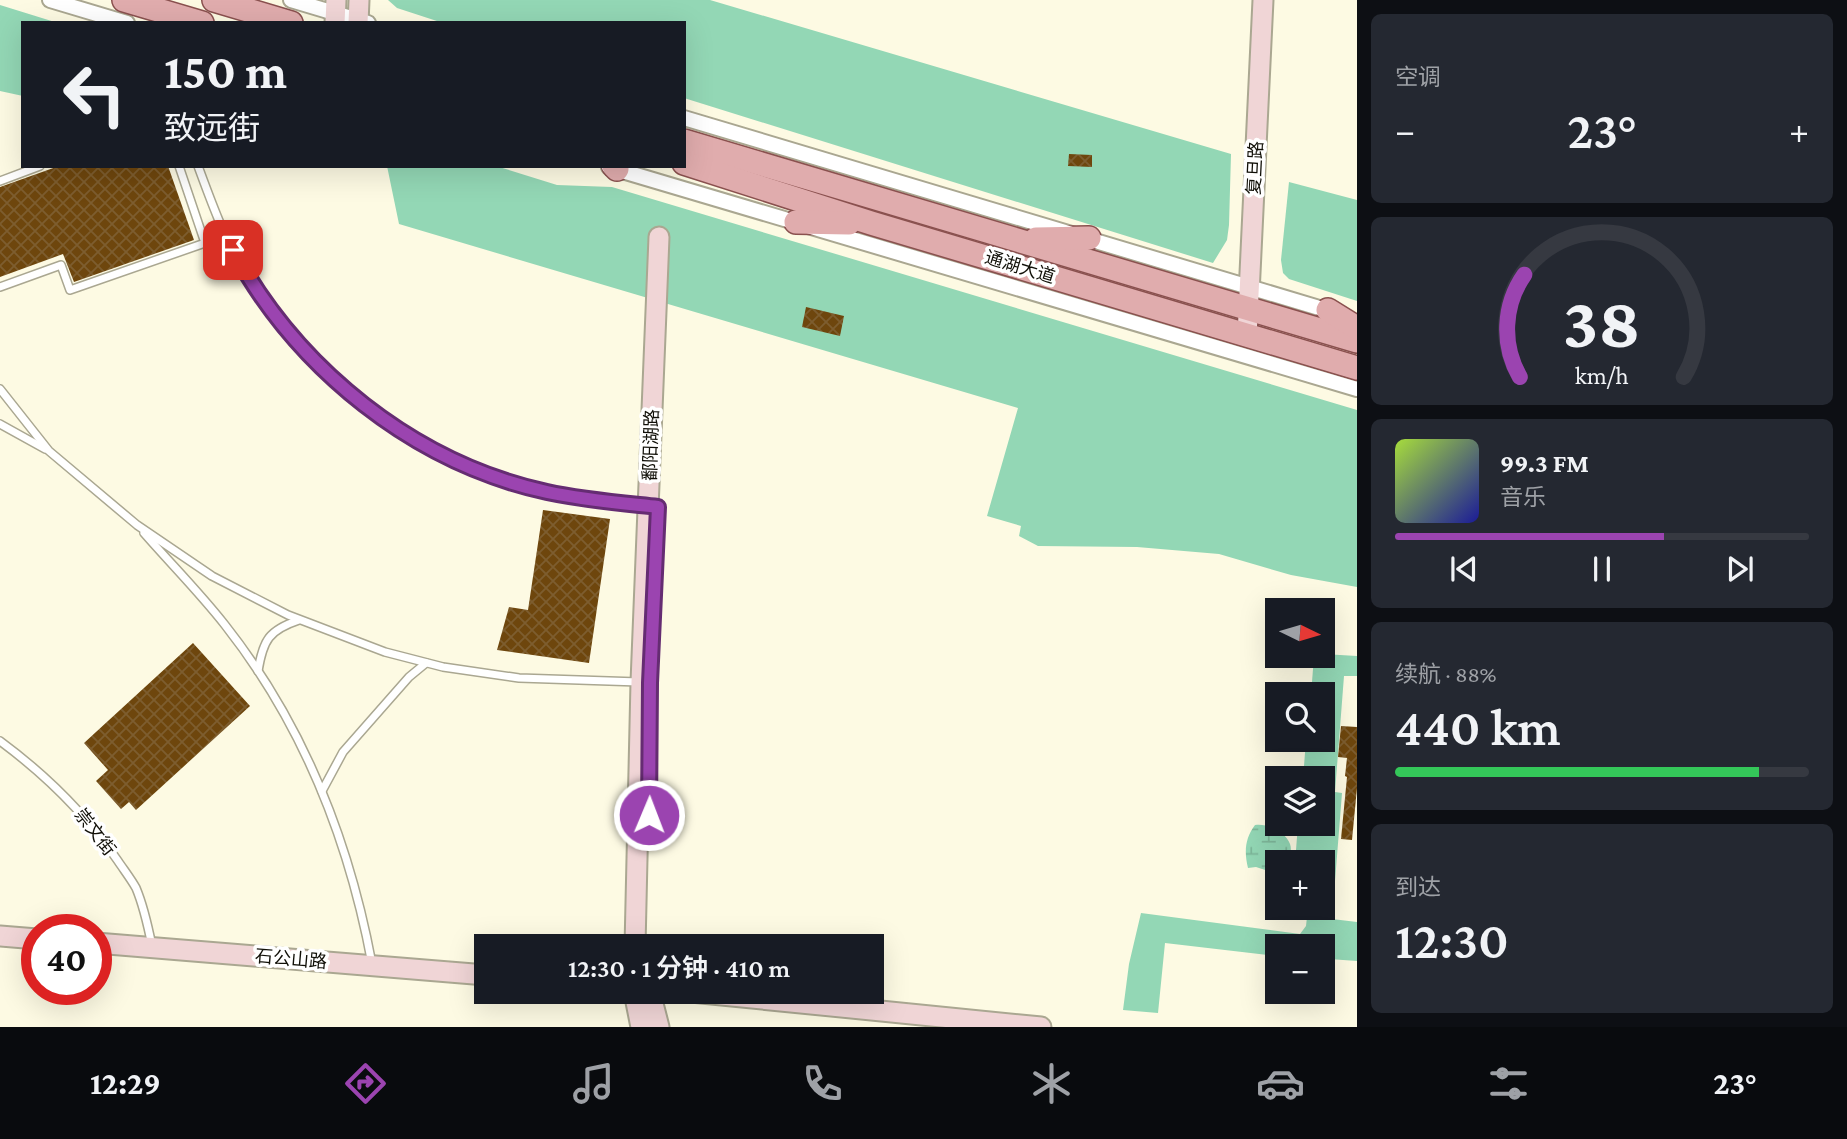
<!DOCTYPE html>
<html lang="zh">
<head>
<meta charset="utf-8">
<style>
	:root { --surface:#171b24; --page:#242831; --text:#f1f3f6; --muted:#9ea1a6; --line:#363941; --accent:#9b44b0 }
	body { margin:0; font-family:"Crimson Pro","Noto Sans SC",serif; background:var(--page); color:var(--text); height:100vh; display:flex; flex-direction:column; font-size:26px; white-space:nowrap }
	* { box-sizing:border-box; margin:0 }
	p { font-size:23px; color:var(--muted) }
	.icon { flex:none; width:38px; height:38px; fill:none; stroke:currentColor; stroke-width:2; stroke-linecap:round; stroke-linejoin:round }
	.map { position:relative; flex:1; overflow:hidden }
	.details { display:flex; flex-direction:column; gap:14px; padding:14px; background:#0d0f14; width:490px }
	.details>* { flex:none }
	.guide { position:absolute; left:21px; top:21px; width:665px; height:147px; border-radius:0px; box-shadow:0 7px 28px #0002; background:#171b24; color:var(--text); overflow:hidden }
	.needle { width:46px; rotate:95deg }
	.tools { position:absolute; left:1265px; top:598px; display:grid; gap:14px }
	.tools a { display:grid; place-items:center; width:70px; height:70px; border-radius:0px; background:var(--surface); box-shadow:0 7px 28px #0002; font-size:35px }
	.speed { position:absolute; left:21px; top:914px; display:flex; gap:14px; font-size:35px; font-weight:700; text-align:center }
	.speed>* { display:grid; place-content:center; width:91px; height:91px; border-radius:50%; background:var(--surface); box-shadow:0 7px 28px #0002; line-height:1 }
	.speed .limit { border:10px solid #d22; background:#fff; color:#111 }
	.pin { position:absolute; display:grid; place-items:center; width:60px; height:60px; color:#fff; margin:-30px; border-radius:14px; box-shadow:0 4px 10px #0006 }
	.me { position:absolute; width:77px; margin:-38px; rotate:1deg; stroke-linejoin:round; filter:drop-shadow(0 0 5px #0008) }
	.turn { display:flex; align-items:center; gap:24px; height:147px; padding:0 28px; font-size:32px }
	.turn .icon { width:91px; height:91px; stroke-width:2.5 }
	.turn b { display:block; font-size:49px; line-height:60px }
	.big { font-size:52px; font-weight:600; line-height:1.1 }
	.details .widget { flex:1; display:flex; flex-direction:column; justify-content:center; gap:10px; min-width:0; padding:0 24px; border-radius:10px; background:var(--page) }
	.details .dial { align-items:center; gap:0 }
	.dial svg { height:182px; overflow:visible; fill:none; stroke:var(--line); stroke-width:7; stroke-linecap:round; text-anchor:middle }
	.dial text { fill:var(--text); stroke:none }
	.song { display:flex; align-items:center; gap:21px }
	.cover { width:84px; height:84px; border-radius:10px; background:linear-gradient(135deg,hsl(80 70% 55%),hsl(240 70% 35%)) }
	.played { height:7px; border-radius:4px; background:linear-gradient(90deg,var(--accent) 65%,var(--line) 65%) }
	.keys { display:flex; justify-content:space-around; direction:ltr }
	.heat { display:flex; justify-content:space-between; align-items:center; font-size:38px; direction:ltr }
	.charge { height:10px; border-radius:5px; background:linear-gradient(90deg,#34c759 88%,var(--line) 0) }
	.trip { position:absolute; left:474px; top:934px; width:410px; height:70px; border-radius:0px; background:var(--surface); box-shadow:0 7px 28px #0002; font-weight:600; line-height:70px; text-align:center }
	.dock { display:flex; height:112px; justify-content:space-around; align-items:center; background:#090b0e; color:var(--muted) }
	.dock .icon { width:49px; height:49px }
	.dock .selected { color:var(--accent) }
	.dock b { font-size:32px; color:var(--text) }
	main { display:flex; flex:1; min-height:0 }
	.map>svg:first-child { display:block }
	.wetland { fill:url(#wetland-marsh) }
	.green { fill:#93d7b5 }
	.building { fill:url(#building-cross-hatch) }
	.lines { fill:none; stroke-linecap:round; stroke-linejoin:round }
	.lane-casing { stroke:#aaa791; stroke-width:10 }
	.street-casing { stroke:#aaa791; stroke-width:18 }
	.secondary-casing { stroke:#aaa791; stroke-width:23 }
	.primary-casing { stroke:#8a514f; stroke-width:26 }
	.lane { stroke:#fff; stroke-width:7 }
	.street { stroke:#fff; stroke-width:14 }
	.secondary { stroke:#f0d5d6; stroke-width:19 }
	.primary { stroke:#e0acad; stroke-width:23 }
	.route-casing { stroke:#652c72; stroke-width:18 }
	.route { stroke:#9b44b0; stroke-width:12 }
	.labels { text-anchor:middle; stroke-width:7; stroke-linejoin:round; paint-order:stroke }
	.street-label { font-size:18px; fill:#100f07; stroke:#fff }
</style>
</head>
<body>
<main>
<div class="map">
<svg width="1357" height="1027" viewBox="0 0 1357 1027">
	<defs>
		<pattern id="wetland-marsh" width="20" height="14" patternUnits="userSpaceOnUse" patternTransform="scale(1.75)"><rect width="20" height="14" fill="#93d7b5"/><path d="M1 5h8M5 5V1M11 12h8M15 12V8" fill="none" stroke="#7eb79a"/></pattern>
		<pattern id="building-cross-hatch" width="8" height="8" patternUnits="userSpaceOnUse" patternTransform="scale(1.75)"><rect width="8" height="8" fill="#6e460d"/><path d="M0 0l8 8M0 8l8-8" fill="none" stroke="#7d5d2f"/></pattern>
	</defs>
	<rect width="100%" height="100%" fill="#fdfae3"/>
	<!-- wetland -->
	<path class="wetland" d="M1255,825c12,-2 30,6 35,19 2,5 0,12 -1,18l-11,1 -1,11 -21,-7 -8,1c-4,-16 -3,-30 7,-43z"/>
	<!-- green -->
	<g class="green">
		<polygon points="388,0 710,0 1231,154 1229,225 1227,240 1213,263 684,98 684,23 443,23 397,8"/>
		<polygon points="0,5 58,23 23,23 23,96 0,91"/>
		<polygon points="387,166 496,166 557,185 612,187 1357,410 1357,587 1291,575 1219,554 1137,547 1038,546 1019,536 1021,526 987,516 1018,408 399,224"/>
		<polygon points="1289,182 1357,200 1357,301 1289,279 1283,273 1281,260"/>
		<polygon points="1323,654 1357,656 1357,676 1344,676 1335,792 1342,793 1332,919 1357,922 1357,961 1329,959 1328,962 1323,961 1323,947 1278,947 1277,956 1165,943 1158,1013 1123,1010 1129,964 1141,913 1300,934 1306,926 1308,908 1323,908 1323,863 1295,863 1298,824 1323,824 1323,779 1303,779 1306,740 1323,740 1323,695 1311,695 1314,656 1323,656"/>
	</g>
	<!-- building -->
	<g class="building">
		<polygon points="1069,154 1092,155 1092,167 1068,166"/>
		<polygon points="59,166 168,166 194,240 74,282 63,254 0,277 0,187"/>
		<polygon points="806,307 844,316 840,336 802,327"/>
		<polygon points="543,510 610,519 589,663 497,650 509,607 528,610"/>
		<polygon points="193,643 250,706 136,810 129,802 121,809 96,781 108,770 84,743"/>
		<polygon points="1341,726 1357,727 1357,788 1352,840 1341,839 1347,777 1345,776 1347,758 1338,757"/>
	</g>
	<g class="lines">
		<!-- lane casing -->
		<g class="lane-casing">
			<g id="lane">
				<path d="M198,166c14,38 28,77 50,112 69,107 171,180 294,213 38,10 78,12 116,16"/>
				<polyline points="0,181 40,166"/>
				<polyline points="0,287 61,265 70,290 205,243 179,166"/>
				<polyline points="0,389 49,451 137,525 212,576 288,615 385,652 443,667 519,678 639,682"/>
				<polyline points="0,424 45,449"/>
				<path d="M144,533c27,31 56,60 81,92 78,99 124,215 147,339"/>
				<path d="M258,671c5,-31 11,-41 41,-51"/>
				<path d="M0,741c46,34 85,72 118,120 6,9 13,18 18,27 8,19 12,38 16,58"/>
				<polyline points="322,791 343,752 409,677 426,663"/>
			</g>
		</g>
		<!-- street casing -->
		<g class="street-casing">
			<g id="street">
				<polyline points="50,0 127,23"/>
				<polyline points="291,0 368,23"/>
				<polyline points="684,118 1336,313"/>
				<polyline points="609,167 1357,389"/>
			</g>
		</g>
		<!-- secondary casing -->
		<g class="secondary-casing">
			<g id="secondary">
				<polyline points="335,23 336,0"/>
				<polyline points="358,23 359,0"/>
				<polyline points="1247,336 1263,0"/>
				<polyline points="0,936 37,939"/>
				<polyline points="96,943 486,975"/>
				<polyline points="635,947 641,682 659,237"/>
				<polyline points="634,992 641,1027"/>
				<polyline points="650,992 659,1027"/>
				<polyline points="691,992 1041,1027"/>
			</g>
		</g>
		<!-- primary casing -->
		<g class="primary-casing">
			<g id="primary">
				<polyline points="124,0 202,23"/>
				<polyline points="214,0 291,23"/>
				<polyline points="684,141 1357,341"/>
				<polyline points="684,163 871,223 1357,368"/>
				<polyline points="614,166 617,169"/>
				<polyline points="796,222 849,223"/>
				<polyline points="1036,239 1089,238"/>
				<polyline points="1328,310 1357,328"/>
			</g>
		</g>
		<!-- lane -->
		<use href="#lane" class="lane"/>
		<!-- street -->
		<use href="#street" class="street"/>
		<!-- secondary -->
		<use href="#secondary" class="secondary"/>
		<!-- primary -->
		<use href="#primary" class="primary"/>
	</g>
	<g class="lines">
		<!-- route casing -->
		<g class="route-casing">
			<path id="route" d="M233,250c64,119 181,213 314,242 37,8 74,11 111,15l-8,176 -1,132"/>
		</g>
		<!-- route -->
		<use href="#route" class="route"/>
	</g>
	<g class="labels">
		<!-- street labels -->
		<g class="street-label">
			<text transform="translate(1255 168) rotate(-87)" y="6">复旦路</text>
			<text transform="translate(1020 267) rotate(17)" y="6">通湖大道</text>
			<text transform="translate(651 445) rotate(-88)" y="6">鄱阳湖路</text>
			<text transform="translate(95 832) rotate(52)" y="6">崇文街</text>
			<text transform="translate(291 959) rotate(5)" y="6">石公山路</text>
		</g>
	</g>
</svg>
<div class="tools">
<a><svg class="needle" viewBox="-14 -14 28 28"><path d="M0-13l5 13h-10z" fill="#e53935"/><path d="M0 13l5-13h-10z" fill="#9ea1a6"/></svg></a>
<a><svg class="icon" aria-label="search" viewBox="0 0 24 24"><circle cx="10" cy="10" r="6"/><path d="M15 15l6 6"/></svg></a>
<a><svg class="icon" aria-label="layers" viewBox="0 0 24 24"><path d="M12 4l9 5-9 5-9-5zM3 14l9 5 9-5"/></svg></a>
<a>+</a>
<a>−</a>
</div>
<div class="speed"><div class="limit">40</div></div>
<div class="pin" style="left:233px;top:250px;background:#d93025"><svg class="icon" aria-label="arrive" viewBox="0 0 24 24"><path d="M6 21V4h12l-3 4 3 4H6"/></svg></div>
<svg class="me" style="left:649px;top:815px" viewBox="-20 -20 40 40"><circle r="17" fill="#9b44b0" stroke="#fff" stroke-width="3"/><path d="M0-11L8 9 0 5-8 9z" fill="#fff"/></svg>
<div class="trip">12:30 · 1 分钟 · 410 m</div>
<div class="guide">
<div class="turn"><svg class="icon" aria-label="left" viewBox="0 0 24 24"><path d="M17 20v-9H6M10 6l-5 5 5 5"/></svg><div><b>150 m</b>致远街</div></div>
</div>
</div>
<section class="details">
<div class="widget"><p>空调</p>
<div class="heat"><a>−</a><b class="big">23°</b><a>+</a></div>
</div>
<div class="widget dial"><svg viewBox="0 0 100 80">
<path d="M14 69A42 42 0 1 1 86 69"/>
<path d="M14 69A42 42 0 0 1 16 24" stroke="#9b44b0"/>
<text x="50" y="56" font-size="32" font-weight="700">38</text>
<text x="50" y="72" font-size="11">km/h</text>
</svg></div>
<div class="widget">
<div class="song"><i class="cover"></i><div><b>99.3 FM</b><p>音乐</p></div></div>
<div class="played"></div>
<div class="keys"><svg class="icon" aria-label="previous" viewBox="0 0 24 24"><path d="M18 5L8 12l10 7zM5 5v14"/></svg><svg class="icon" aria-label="pause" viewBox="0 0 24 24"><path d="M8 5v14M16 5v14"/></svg><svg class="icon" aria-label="next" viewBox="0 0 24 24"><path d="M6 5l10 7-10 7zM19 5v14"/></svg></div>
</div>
<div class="widget"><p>续航 · 88%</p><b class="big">440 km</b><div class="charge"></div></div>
<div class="widget"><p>到达</p><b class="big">12:30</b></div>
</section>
</main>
<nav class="dock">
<b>12:29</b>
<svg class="icon selected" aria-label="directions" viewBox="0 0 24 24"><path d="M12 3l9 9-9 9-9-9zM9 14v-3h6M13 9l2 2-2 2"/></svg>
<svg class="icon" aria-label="music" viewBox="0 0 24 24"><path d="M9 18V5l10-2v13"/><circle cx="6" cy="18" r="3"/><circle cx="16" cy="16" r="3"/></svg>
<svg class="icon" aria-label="phone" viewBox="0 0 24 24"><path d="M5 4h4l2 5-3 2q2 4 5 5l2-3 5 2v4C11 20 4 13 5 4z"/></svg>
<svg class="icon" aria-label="climate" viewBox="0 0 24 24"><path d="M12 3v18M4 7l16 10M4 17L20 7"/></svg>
<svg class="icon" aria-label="car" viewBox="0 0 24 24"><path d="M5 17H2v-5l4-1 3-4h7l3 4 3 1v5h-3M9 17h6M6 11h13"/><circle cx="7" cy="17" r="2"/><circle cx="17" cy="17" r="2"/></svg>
<svg class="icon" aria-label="filters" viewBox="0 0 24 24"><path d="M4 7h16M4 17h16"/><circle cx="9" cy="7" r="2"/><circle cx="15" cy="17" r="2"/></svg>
<b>23°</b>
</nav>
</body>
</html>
